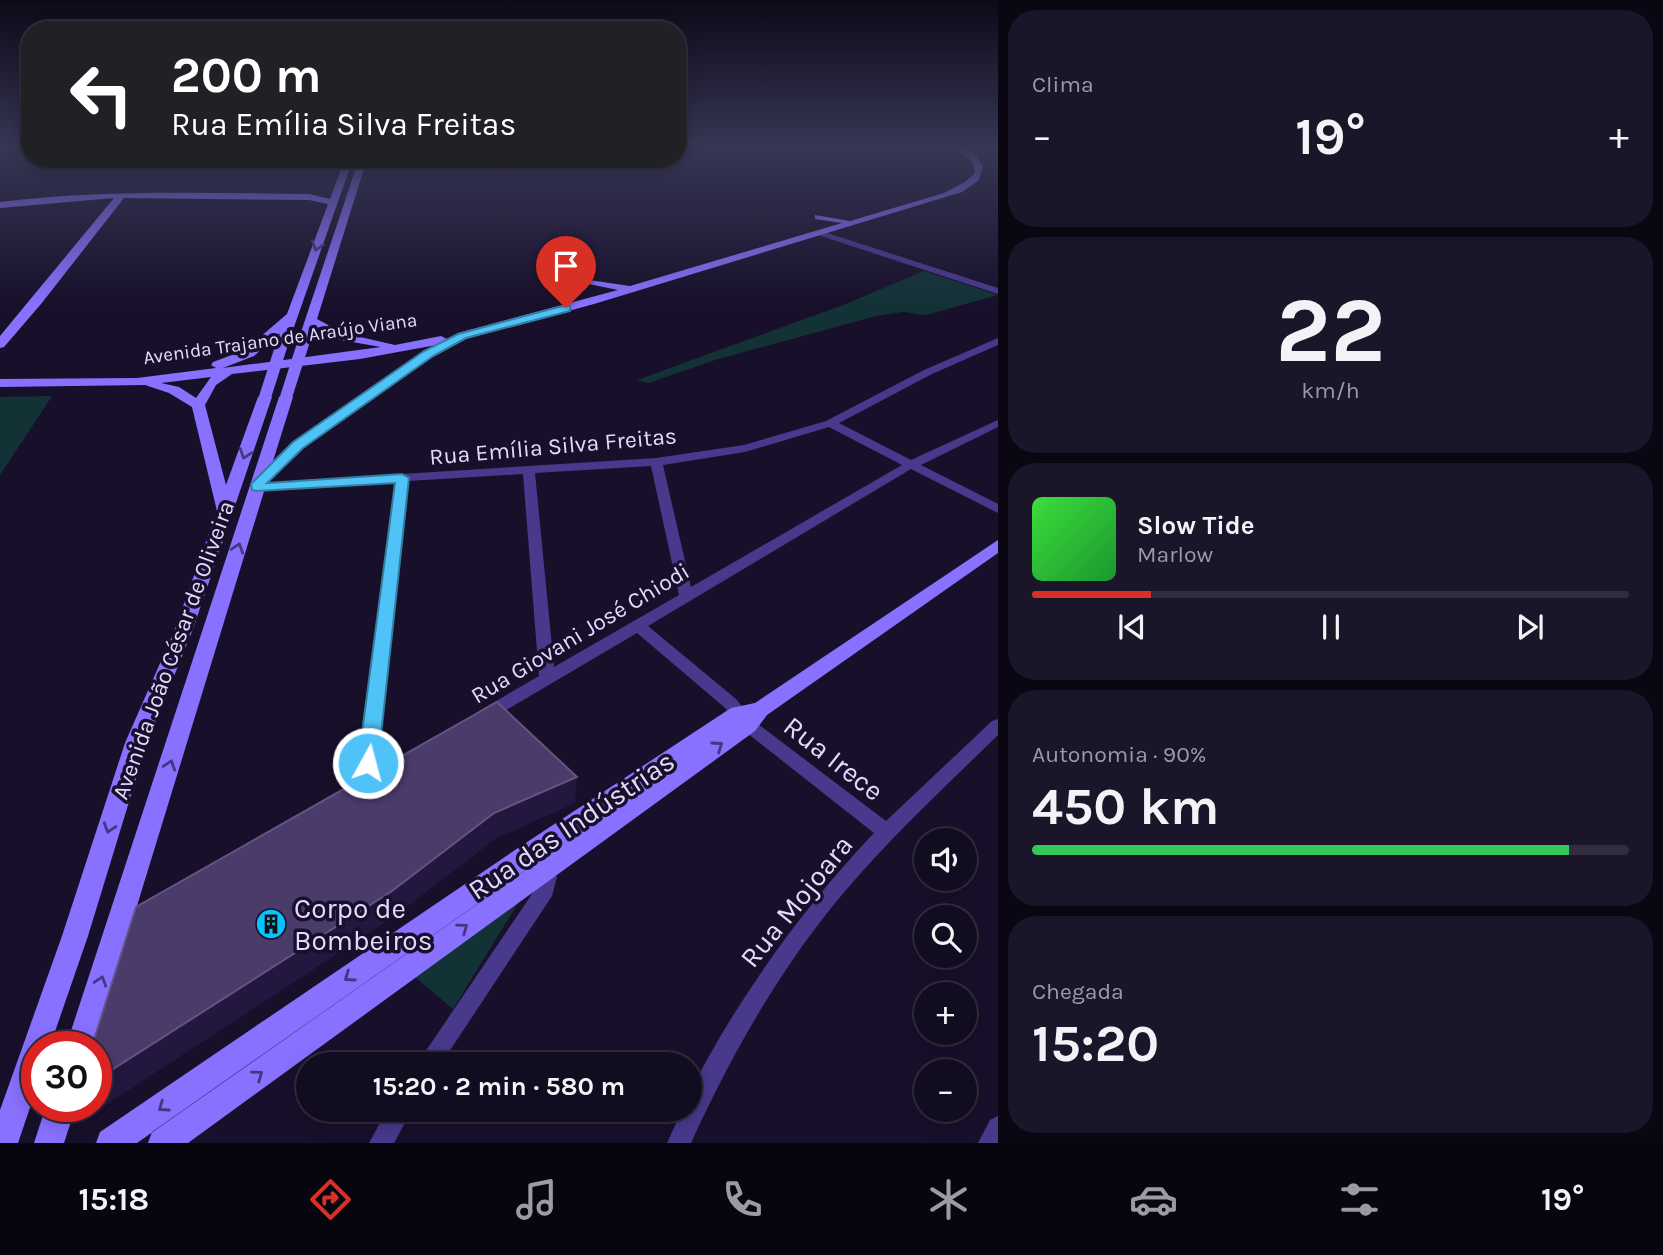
<!DOCTYPE html>
<html lang="pt">
<head>
<meta charset="utf-8">
<style>
	:root { --surface:#120c20; --page:#1b1529; --text:#f1f3f6; --muted:#9c9ba5; --line:#312c3e; --accent:#d93025 }
	body { margin:0; font-family:Karla,sans-serif; background:var(--page); color:var(--text); height:100vh; display:flex; flex-direction:column; font-size:26px; white-space:nowrap }
	* { box-sizing:border-box; margin:0 }
	p { font-size:23px; color:var(--muted) }
	.icon { flex:none; width:38px; height:38px; fill:none; stroke:currentColor; stroke-width:2; stroke-linecap:round; stroke-linejoin:round }
	.map { position:relative; flex:1; overflow:hidden }
	.details { display:flex; flex-direction:column; gap:10px; padding:10px; background:#0a0712; width:665px }
	.details>* { flex:none }
	.guide { position:absolute; left:21px; top:21px; width:665px; height:147px; border-radius:28px; box-shadow:0 4px 18px #0003,0 0 0 2px var(--line); background:#202124; color:#fff; overflow:hidden }
	.tools { position:absolute; left:914px; top:828px; display:grid; gap:14px }
	.tools a { display:grid; place-items:center; width:63px; height:63px; border-radius:50%; background:var(--surface); box-shadow:0 4px 18px #0003,0 0 0 2px var(--line); font-size:35px }
	.speed { position:absolute; left:21px; top:1031px; display:flex; gap:14px; font-size:35px; font-weight:700; text-align:center }
	.speed>* { display:grid; place-content:center; width:91px; height:91px; border-radius:50%; background:var(--surface); box-shadow:0 4px 18px #0003,0 0 0 2px var(--line); line-height:1 }
	.speed .limit { border:10px solid #d22; background:#fff; color:#111 }
	.pin { position:absolute; display:grid; place-items:center; width:60px; height:60px; color:#fff; margin:-72px -30px; border-radius:50% 50% 50% 0; rotate:-45deg; box-shadow:0 0 7px #0007 }
	.pin .icon { rotate:45deg }
	.me { position:absolute; width:77px; margin:-38px; rotate:7deg; stroke-linejoin:round; filter:drop-shadow(0 0 5px #0008) }
	.turn { display:flex; align-items:center; gap:24px; height:147px; padding:0 35px; font-size:32px }
	.turn .icon { width:91px; height:91px; stroke-width:2.5 }
	.turn b { display:block; font-size:49px; line-height:60px }
	.big { font-size:52px; font-weight:700; line-height:1.1 }
	.details .card { flex:1; display:flex; flex-direction:column; justify-content:center; gap:10px; min-width:0; padding:0 24px; border-radius:28px; background:var(--page) }
	.details .dial { align-items:center; gap:0 }
	.dial b { font-size:91px; line-height:1 }
	.song { display:flex; align-items:center; gap:21px }
	.cover { width:84px; height:84px; border-radius:10px; background:linear-gradient(135deg,hsl(120 70% 55%),hsl(130 70% 35%)) }
	.played { height:7px; border-radius:4px; background:linear-gradient(90deg,var(--accent) 20%,var(--line) 20%) }
	.keys { display:flex; justify-content:space-around; direction:ltr }
	.heat { display:flex; justify-content:space-between; align-items:center; font-size:38px; direction:ltr }
	.charge { height:10px; border-radius:5px; background:linear-gradient(90deg,#34c759 90%,var(--line) 0) }
	.trip { position:absolute; left:296px; top:1052px; width:406px; height:70px; border-radius:35px; background:var(--surface); box-shadow:0 4px 18px #0003,0 0 0 2px var(--line); font-weight:700; line-height:70px; text-align:center }
	.tabs { display:flex; height:112px; justify-content:space-around; align-items:center; background:#07050d; color:var(--muted) }
	.tabs .icon { width:49px; height:49px }
	.tabs .on { color:var(--accent) }
	.tabs b { font-size:32px; color:var(--text) }
	main { display:flex; flex:1; min-height:0 }
	.map>svg:first-child { display:block }
	.green { fill:#123236 }
	.lines { fill:none; stroke-linecap:round; stroke-linejoin:round }
	.street { fill:#48398c; fill-rule:evenodd }
	.secondary { fill:#8971ff; fill-rule:evenodd }
	.secondary-bridge { stroke:#8971ff; stroke-width:12 }
	.shaded-wall { fill:#24173f }
	.building { fill:#4b3b6b; stroke:#635482; stroke-width:2 }
	.oneway { stroke:#453780 }
	.route { fill:#4fc3f7; stroke:#337fa1; stroke-width:2 }
	.labels { text-anchor:middle; stroke-width:7; stroke-linejoin:round; paint-order:stroke }
	.far-street-label { font-size:19px; fill:#e4daff; stroke:#18102b }
	.street-label { font-size:23px; fill:#e4daff; stroke:#18102b }
	.near-street-label { font-size:28px; fill:#e4daff; stroke:#18102b }
	.near-poi-label { font-size:28px; fill:#e4daff; stroke:#18102b; text-anchor:start }
</style>
</head>
<body>
<main>
<div class="map">
<svg width="998" height="1143" viewBox="0 0 998 1143">
	<rect width="100%" height="100%" fill="#18102b"/>
	<!-- green -->
	<g class="green">
		<polygon points="924,271 998,295 926,315 903,312 876,316 715,360 649,383 637,380 843,305"/>
		<polygon points="52,396 0,475 0,397"/>
		<polygon points="528,887 453,1009 409,972"/>
	</g>
	<g class="lines">
		<!-- street -->
		<g class="street">
			<polygon points="818,230 998,288 998,294 815,234 814,232"/>
			<path d="M998,338v7l-66,29 -93,49 72,37 87,-40v7l-77,38 77,39v9l-87,-44 -263,157 88,73 18,22 132,100 106,-100 6,-2v16c-52,51 -105,100 -152,155 -64,75 -114,163 -155,253h-24l15,-33h8c0,-26 18,-51 30,-73 44,-74 95,-142 154,-204l-132,-104 -18,-22 -87,-74 -146,86 -6,2 -6,-2 -2,-4 2,-4 60,-35 -16,-202 -115,7 -35,308 -3,5 -6,2 -6,-2 -3,-5 40,-307 -138,9 -6,-4 6,-4 399,-25 88,-13 82,-24 98,-51zM829,427l73,38 -211,122 -28,-122 82,-13zM651,466l28,129 -125,72 -19,-194z"/>
			<polygon points="538,859 545,861 557,877 552,896 441,1064 417,1064 536,888 537,879 528,867 531,861"/>
			<polygon points="387,1110 412,1110 394,1143 369,1143"/>
			<polygon points="998,1116 998,1143 978,1143 990,1120"/>
		</g>
		<!-- secondary -->
		<g class="secondary">
			<path d="M950,145c15,0 26,8 33,21l-4,14 -17,12 -368,112 -128,35 -33,18 -130,91 -37,37 -172,561h-28l213,-649 7,-4 7,4 -20,64 20,-19 143,-97 -76,14 -128,15 -16,11 -11,20 21,80 32,-88 7,-4 7,4 -79,232 -46,114 -59,193 -38,110h-13v41l-19,56h-18v-33l62,-174 63,-193 50,-114 42,-118 -25,-104 -23,-14 -24,-8 -145,2v-8l137,-1 79,-10 -5,-3 2,-3 32,-12 42,-36 41,-110 -19,-4 -185,-2 -83,106 -37,43 -4,1v-12l114,-138 -114,10v-6c103,-13 206,-9 309,-8l21,5 15,-40h8l-65,185 -2,3h-8l-2,-3 4,-11 -26,23 -31,12 158,-21 -46,-8 -20,-12 -8,20h-8l-2,-3 62,-185h8l-50,160 26,14 52,12 46,-9 6,3 11,-6 160,-43 -29,-6v-4l41,6 212,-63 -27,-4v-4l35,6 94,-28 21,-11 10,-9 -3,-12zM211,377l-15,21 -17,-11 -18,-4z"/>
			<polygon points="998,540 998,553 767,715 755,731 188,1143 148,1143 152,1132 640,790 137,1143 96,1143 100,1132 518,848 731,708 755,703"/>
			<polygon points="46,1106 76,1106 64,1143 34,1143"/>
		</g>
		<!-- secondary-bridge -->
		<g class="secondary-bridge">
			<polyline points="265,397 282,344"/>
			<polyline points="286,397 303,344"/>
		</g>
	</g>
	<!-- shaded-wall -->
	<polygon class="shaded-wall" points="577,777 575,803 495,839 395,916 92,1114 87,1106 96,1106 96,1080 494,813"/>
	<!-- building -->
	<polygon class="building" points="497,702 577,777 494,813 392,891 96,1080 96,1046 92,1046 136,907"/>
	<!-- one-way arrows -->
	<defs><path id="oneway-chevron" d="M-2-3.5L2.5 0L-2 3.5" fill="none" stroke-width="1.6" stroke-linecap="round" stroke-linejoin="round" transform="scale(1.75)"/></defs>
	<g class="oneway">
		<use href="#oneway-chevron" transform="translate(317 246) rotate(109)"/>
		<use href="#oneway-chevron" transform="translate(245 454) rotate(109)"/>
		<use href="#oneway-chevron" transform="translate(238 548) rotate(-72)"/>
		<use href="#oneway-chevron" transform="translate(718 746) rotate(-35)"/>
		<use href="#oneway-chevron" transform="translate(170 765) rotate(-72)"/>
		<use href="#oneway-chevron" transform="translate(109 828) rotate(108)"/>
		<use href="#oneway-chevron" transform="translate(463 928) rotate(-36)"/>
		<use href="#oneway-chevron" transform="translate(349 977) rotate(145)"/>
		<use href="#oneway-chevron" transform="translate(101 981) rotate(-72)"/>
		<use href="#oneway-chevron" transform="translate(258 1075) rotate(-36)"/>
		<use href="#oneway-chevron" transform="translate(163 1107) rotate(145)"/>
	</g>
	<!-- sky -->
	<linearGradient id="sky" x2="0" y2="1"><stop stop-color="#0d0918"/><stop offset="0.48" stop-color="#373755"/><stop offset="1" stop-color="#373755" stop-opacity="0"/></linearGradient>
	<rect width="998" height="305" fill="url(#sky)"/>
	<!-- route -->
	<polygon class="route" points="566,305 570,306 570,311 466,338 433,356 303,448 267,483 402,474 409,478 378,763 375,769 368,771 361,769 358,763 395,483 257,491 252,490 251,484 293,442 424,351 458,334"/>
	<!-- icons -->
	<defs>
		<g id="building-disc" transform="scale(1.575)"><circle r="9.5" fill="#06c2ff" stroke="#18102b"/><path d="M-4-6H4V6H1V3H-1V6H-4ZM-2.5-4.3h1.7v1.8h-1.7ZM.8-4.3h1.7v1.8H.8ZM-2.5-1h1.7V.8h-1.7ZM.8-1h1.7V.8H.8Z" fill="#111"/></g>
	</defs>
	<g fill-rule="evenodd">
		<use href="#building-disc" x="271" y="924"/>
	</g>
	<g class="labels">
		<!-- far-street labels -->
		<g class="far-street-label">
			<text transform="translate(280 338) rotate(-8)" y="7">Avenida Trajano de Araújo Viana</text>
		</g>
		<!-- street labels -->
		<g class="street-label">
			<text transform="translate(553 446) rotate(-5)" y="8">Rua Emília Silva Freitas</text>
			<text transform="translate(580 633) rotate(-31)" y="8">Rua Giovani José Chiodi</text>
			<text transform="translate(173 650) rotate(-70)" y="8">Avenida João César de Oliveira</text>
		</g>
		<!-- near-street labels -->
		<g class="near-street-label">
			<text transform="translate(834 758) rotate(38)" y="10">Rua Irece</text>
			<text transform="translate(571 825) rotate(-34)" y="10">Rua das Indústrias</text>
			<text transform="translate(796 901) rotate(-51)" y="10">Rua Mojoara</text>
		</g>
		<!-- near-poi labels -->
		<g class="near-poi-label">
			<text x="294" y="918">Corpo de<tspan x="294" dy="32">Bombeiros</tspan></text>
		</g>
	</g>
</svg>
<div class="tools">
<a><svg class="icon" aria-label="sound" viewBox="0 0 24 24"><path d="M4 9h4l5-4v14l-5-4H4zM17 9q2 3 0 6"/></svg></a>
<a><svg class="icon" aria-label="search" viewBox="0 0 24 24"><circle cx="10" cy="10" r="6"/><path d="M15 15l6 6"/></svg></a>
<a>+</a>
<a>−</a>
</div>
<div class="speed"><div class="limit">30</div></div>
<div class="pin" style="left:566px;top:308px;background:#d93025"><svg class="icon" aria-label="arrive" viewBox="0 0 24 24"><path d="M6 21V4h12l-3 4 3 4H6"/></svg></div>
<svg class="me" style="left:368px;top:763px" viewBox="-20 -20 40 40"><circle r="17" fill="#4fc3f7" stroke="#fff" stroke-width="3"/><path d="M0-11L8 9 0 5-8 9z" fill="#fff"/></svg>
<div class="trip">15:20 · 2 min · 580 m</div>
<div class="guide">
<div class="turn"><svg class="icon" aria-label="left" viewBox="0 0 24 24"><path d="M17 20v-9H6M10 6l-5 5 5 5"/></svg><div><b>200 m</b>Rua Emília Silva Freitas</div></div>
</div>
</div>
<section class="details">
<div class="card"><p>Clima</p>
<div class="heat"><a>−</a><b class="big">19°</b><a>+</a></div>
</div>
<div class="card dial"><b>22</b><p>km/h</p></div>
<div class="card">
<div class="song"><i class="cover"></i><div><b>Slow Tide</b><p>Marlow</p></div></div>
<div class="played"></div>
<div class="keys"><svg class="icon" aria-label="previous" viewBox="0 0 24 24"><path d="M18 5L8 12l10 7zM5 5v14"/></svg><svg class="icon" aria-label="pause" viewBox="0 0 24 24"><path d="M8 5v14M16 5v14"/></svg><svg class="icon" aria-label="next" viewBox="0 0 24 24"><path d="M6 5l10 7-10 7zM19 5v14"/></svg></div>
</div>
<div class="card"><p>Autonomia · 90%</p><b class="big">450 km</b><div class="charge"></div></div>
<div class="card"><p>Chegada</p><b class="big">15:20</b></div>
</section>
</main>
<nav class="tabs">
<b>15:18</b>
<svg class="icon on" aria-label="directions" viewBox="0 0 24 24"><path d="M12 3l9 9-9 9-9-9zM9 14v-3h6M13 9l2 2-2 2"/></svg>
<svg class="icon" aria-label="music" viewBox="0 0 24 24"><path d="M9 18V5l10-2v13"/><circle cx="6" cy="18" r="3"/><circle cx="16" cy="16" r="3"/></svg>
<svg class="icon" aria-label="phone" viewBox="0 0 24 24"><path d="M5 4h4l2 5-3 2q2 4 5 5l2-3 5 2v4C11 20 4 13 5 4z"/></svg>
<svg class="icon" aria-label="climate" viewBox="0 0 24 24"><path d="M12 3v18M4 7l16 10M4 17L20 7"/></svg>
<svg class="icon" aria-label="car" viewBox="0 0 24 24"><path d="M5 17H2v-5l4-1 3-4h7l3 4 3 1v5h-3M9 17h6M6 11h13"/><circle cx="7" cy="17" r="2"/><circle cx="17" cy="17" r="2"/></svg>
<svg class="icon" aria-label="filters" viewBox="0 0 24 24"><path d="M4 7h16M4 17h16"/><circle cx="9" cy="7" r="2"/><circle cx="15" cy="17" r="2"/></svg>
<b>19°</b>
</nav>
</body>
</html>
